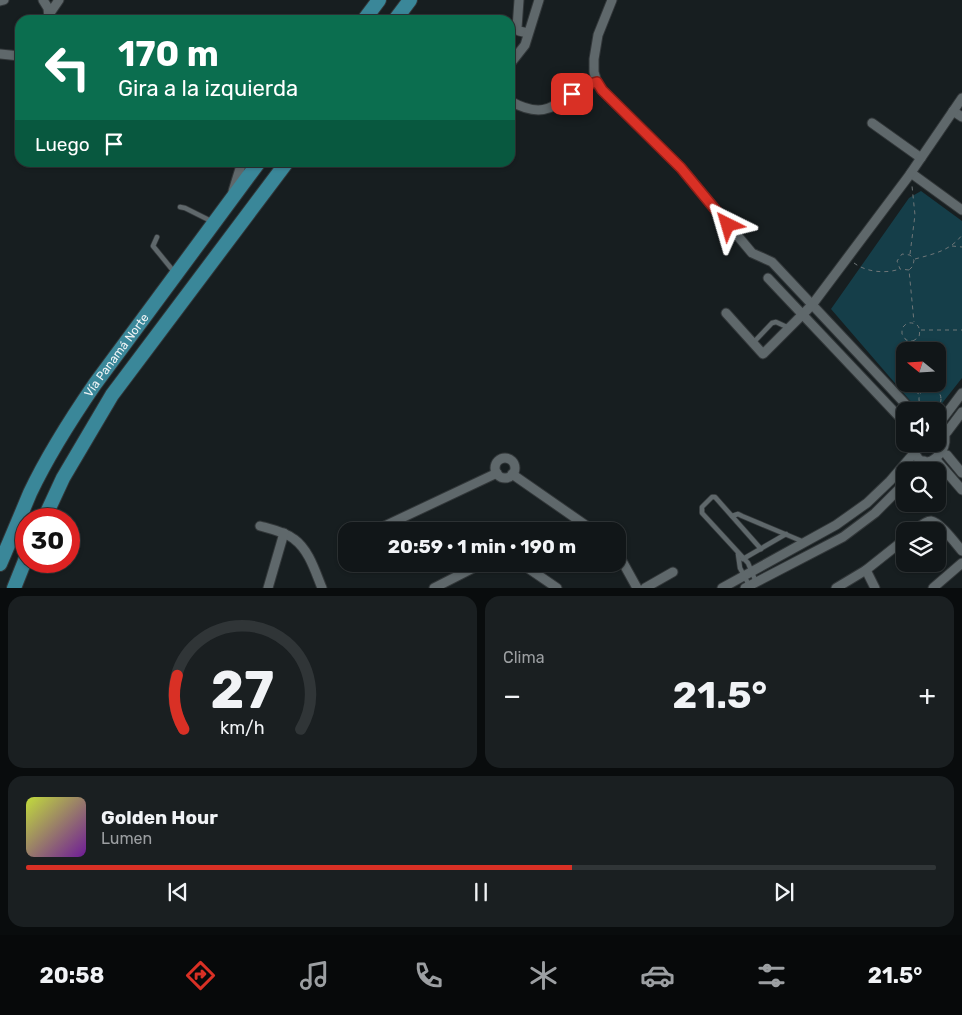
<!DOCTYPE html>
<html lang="es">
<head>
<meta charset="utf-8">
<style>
	:root { --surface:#111618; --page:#1a1f21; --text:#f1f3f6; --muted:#9c9fa2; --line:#303537; --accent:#d93025 }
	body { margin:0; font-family:Rubik,sans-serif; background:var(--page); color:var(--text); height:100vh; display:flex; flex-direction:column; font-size:19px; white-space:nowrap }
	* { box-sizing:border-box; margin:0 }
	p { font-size:16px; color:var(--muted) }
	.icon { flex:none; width:28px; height:28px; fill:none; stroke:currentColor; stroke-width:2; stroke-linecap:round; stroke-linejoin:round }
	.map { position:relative; height:588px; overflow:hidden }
	.details { display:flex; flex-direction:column; gap:8px; padding:8px; background:#090c0d; flex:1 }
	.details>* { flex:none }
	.hud { position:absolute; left:15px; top:15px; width:500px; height:152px; border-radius:15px; box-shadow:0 1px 4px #0004,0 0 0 1px var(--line); background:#0b6e4f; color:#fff; overflow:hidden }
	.needle { width:32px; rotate:288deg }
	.controls { position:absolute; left:896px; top:342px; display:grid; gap:10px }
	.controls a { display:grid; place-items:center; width:50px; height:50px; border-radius:10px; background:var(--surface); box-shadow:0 1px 4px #0004,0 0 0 1px var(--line); font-size:25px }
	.speed { position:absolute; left:15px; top:508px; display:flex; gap:10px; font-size:25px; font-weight:700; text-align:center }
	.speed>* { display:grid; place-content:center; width:65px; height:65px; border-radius:50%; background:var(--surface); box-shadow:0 1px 4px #0004,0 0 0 1px var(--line); line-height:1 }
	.speed .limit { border:8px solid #d22; background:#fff; color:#111 }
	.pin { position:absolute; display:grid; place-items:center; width:42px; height:42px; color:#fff; margin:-21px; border-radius:10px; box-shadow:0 2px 8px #0006 }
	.me { position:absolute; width:55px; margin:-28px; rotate:320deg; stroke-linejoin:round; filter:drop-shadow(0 0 4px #0008) }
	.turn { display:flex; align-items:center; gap:18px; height:105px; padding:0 20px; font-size:22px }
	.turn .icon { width:65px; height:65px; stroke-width:2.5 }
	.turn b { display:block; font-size:35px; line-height:42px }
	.then { display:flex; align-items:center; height:48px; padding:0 20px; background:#0003; gap:10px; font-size:19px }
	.big { font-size:38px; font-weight:700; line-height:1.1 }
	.details .widget { flex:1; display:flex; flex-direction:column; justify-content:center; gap:8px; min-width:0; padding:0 18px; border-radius:15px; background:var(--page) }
	.details .dial { align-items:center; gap:0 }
	.dial svg { height:130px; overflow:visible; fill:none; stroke:var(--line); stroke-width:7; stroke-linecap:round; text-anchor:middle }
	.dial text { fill:var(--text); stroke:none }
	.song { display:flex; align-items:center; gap:15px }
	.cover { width:60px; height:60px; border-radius:8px; background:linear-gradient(135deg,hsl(70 70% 55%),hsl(280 70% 35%)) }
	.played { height:5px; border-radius:2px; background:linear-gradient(90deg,var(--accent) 60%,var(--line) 60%) }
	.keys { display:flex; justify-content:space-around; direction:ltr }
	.heat { display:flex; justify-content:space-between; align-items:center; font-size:28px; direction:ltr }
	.details .tiles { flex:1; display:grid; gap:8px; grid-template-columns:1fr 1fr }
	.widget:last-child { grid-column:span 2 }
	.trip { position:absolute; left:338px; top:522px; width:288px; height:50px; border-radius:15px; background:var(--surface); box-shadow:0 1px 4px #0004,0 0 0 1px var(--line); font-weight:700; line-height:50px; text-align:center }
	.tab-bar { display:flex; height:80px; justify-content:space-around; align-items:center; background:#07090a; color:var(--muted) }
	.tab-bar .icon { width:35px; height:35px }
	.tab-bar .current { color:var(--accent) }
	.tab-bar b { font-size:22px; color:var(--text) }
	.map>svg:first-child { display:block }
	.green { fill:#153e49; fill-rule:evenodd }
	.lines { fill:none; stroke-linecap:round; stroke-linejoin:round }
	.service-casing { stroke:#323739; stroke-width:6 }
	.minor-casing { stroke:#323739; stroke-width:11 }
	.primary-casing { stroke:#323739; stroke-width:16 }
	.path { stroke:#6f7678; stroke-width:1; stroke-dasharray:4 4; stroke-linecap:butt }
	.service { stroke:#5f686b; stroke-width:4.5 }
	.minor { stroke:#5f686b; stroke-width:9 }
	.primary { stroke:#3a8799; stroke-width:14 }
	.route-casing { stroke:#8d1f18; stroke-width:12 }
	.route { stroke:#d93025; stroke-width:9 }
	.labels { text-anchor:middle; stroke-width:5; stroke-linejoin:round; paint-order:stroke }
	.street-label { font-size:12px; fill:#eff4f6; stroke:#050808 }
</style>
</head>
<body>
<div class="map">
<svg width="962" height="588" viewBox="0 0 962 588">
	<rect width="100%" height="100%" fill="#171e20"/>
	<!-- green -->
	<path class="green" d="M921,191l41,30v157l-26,33h-17l-88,-102 78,-111zM905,351h33v33h-33z"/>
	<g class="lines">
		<!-- service casing -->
		<g class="service-casing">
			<g id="service">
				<polyline points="180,207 185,208 213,222"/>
				<polyline points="157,237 153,246 175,273"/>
				<polyline points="753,343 772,323 776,322 789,328"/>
				<polyline points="732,516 738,514 742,516 804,542"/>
				<polyline points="738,554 740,568 749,585"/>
				<polyline points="743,559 786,534"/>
				<polyline points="756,582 748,563 702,513 702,507 712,497 715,497 761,549"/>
			</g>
		</g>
		<!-- minor casing -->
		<g class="minor-casing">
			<g id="minor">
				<polyline points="43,0 48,8 49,20"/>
				<polyline points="519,0 517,28 519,31 528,33"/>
				<polyline points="612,0 598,35 594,59 594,72 597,82 602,90 681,168 752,253 772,262 912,411"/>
				<polyline points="0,1 4,0"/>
				<polyline points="48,16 59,0"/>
				<polyline points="0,54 20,56"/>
				<polyline points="510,64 525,45 539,0"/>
				<path d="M510,101c45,25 49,-9 87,-19"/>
				<polyline points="953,111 962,117"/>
				<polyline points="872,123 921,158"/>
				<polyline points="911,173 962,210"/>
				<polyline points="233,191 242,162"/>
				<polyline points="768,278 905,423"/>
				<polyline points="726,313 763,354 812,305 908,177 962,98"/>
				<polyline points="938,425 962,393"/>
				<polyline points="947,432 962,412"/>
				<path d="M913,444c5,42 49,0 25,-19"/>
				<polyline points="947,455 962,473"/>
				<circle cx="505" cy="468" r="10"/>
				<polyline points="937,461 962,490"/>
				<polyline points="915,471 924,461"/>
				<polyline points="512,474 594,531"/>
				<path d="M260,526c11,3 25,6 34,13 15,11 21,32 28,49"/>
				<polyline points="374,531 497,473"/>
				<path d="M914,531c5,-4 11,-10 17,-10 9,1 25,23 31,30"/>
				<polyline points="616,550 637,588"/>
				<polyline points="522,564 557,588"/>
				<polyline points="866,570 875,588"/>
				<polyline points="268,588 284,533"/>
				<polyline points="434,588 481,564"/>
				<polyline points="645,588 673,572"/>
				<polyline points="722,588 836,525 867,503 890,481 915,452"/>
				<polyline points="745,588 843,537 875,513 905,483"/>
				<polyline points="836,588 866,570 905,539"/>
				<polyline points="933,588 962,563"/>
			</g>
		</g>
		<!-- primary casing -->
		<g class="primary-casing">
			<g id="primary">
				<polyline points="364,20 379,0"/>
				<polyline points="395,20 410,0"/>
				<polyline points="44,519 63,478 112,395 287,162"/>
				<path id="s1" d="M0,564c10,-23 20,-47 30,-71 18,-38 41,-74 65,-109l164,-222"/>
				<polyline points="14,588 26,558"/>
			</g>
		</g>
		<!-- path -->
		<g class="path">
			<polyline points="952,246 962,247"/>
			<polyline points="910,254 915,215 912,186"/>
			<path d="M915,259c18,-5 35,-8 47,-24"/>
			<path d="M854,263c12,9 31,11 46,6"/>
			<polyline points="909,270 900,269 897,261 902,254 910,255 914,260 913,266 909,270 914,322"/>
			<polyline points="921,330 962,330"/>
			<path d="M913,341l6,-4c2,-10 -1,-15 -12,-14l-5,5v6l4,6 7,1 5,10"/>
			<polyline points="912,384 919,395"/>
			<circle cx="930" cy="399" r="11"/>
		</g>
		<!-- service -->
		<use href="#service" class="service"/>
		<!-- minor -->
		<use href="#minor" class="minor"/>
		<!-- primary -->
		<use href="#primary" class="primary"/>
	</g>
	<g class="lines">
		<!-- route casing -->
		<g class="route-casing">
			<polyline id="route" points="572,94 583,86 597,82 602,90 681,168 728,225"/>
		</g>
		<!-- route -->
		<use href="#route" class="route"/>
	</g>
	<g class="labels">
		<!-- street labels -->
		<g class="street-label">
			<text dy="4" stroke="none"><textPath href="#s1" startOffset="240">Vía Panamá Norte</textPath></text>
		</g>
	</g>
</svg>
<div class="controls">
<a><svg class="needle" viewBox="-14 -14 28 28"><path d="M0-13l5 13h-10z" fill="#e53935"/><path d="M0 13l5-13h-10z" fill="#9c9fa2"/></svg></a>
<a><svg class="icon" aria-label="sound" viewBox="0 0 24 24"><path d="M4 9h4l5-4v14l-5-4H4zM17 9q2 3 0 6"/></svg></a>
<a><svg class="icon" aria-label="search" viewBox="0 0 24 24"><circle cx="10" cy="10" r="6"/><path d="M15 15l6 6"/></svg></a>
<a><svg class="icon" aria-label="layers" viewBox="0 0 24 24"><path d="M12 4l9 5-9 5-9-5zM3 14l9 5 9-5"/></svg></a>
</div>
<div class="speed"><div class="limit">30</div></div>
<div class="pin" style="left:572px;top:94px;background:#d93025"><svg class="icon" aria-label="arrive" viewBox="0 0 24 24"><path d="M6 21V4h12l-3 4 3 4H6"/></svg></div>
<svg class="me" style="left:728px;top:225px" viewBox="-20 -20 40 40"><path d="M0-17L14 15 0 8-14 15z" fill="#d93025" stroke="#fff" stroke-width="4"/></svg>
<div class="trip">20:59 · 1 min · 190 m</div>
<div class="hud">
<div class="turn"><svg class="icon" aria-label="left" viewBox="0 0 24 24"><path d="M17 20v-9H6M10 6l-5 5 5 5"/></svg><div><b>170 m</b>Gira a la izquierda</div></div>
<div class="then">Luego<svg class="icon" aria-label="arrive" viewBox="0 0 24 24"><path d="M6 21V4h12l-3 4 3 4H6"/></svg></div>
</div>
</div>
<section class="details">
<div class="tiles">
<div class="widget dial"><svg viewBox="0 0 100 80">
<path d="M14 69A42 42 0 1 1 86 69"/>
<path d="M14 69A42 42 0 0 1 10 36" stroke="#d93025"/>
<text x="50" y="56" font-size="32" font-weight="700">27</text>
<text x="50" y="72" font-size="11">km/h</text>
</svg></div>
<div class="widget"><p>Clima</p>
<div class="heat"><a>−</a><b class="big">21.5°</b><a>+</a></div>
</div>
<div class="widget">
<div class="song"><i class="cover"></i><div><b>Golden Hour</b><p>Lumen</p></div></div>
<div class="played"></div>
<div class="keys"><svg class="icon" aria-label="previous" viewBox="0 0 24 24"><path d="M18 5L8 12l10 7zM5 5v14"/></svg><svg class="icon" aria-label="pause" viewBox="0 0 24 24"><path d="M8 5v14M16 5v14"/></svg><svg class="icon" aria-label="next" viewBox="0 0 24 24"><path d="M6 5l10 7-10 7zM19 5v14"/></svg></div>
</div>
</div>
</section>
<nav class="tab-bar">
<b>20:58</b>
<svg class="icon current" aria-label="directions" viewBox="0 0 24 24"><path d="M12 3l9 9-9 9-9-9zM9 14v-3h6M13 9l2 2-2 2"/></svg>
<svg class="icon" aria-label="music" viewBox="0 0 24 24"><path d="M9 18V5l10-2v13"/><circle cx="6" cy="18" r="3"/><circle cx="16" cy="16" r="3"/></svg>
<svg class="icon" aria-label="phone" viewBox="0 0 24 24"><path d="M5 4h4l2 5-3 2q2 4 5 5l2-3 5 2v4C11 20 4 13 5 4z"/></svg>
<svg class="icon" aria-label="climate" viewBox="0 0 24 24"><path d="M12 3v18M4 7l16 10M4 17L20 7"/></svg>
<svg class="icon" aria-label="car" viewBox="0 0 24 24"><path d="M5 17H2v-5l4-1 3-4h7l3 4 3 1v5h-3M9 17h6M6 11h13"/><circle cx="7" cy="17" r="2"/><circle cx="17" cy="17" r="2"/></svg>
<svg class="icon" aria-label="filters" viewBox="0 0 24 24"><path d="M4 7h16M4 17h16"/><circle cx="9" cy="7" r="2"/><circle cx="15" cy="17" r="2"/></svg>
<b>21.5°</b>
</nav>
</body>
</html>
